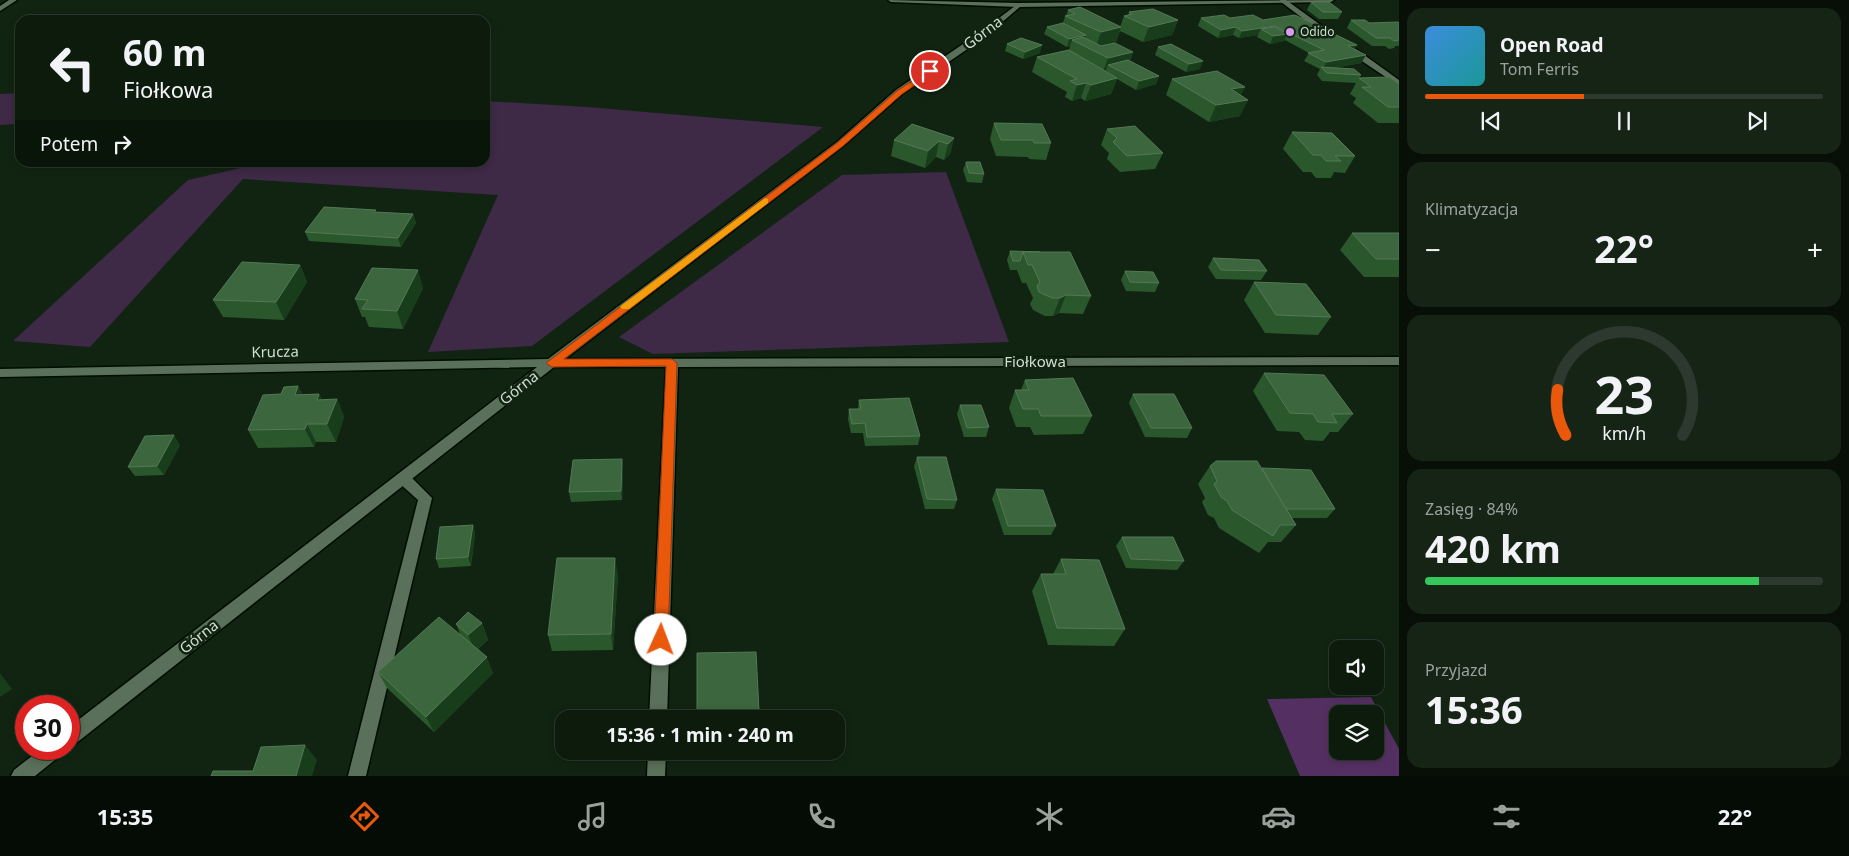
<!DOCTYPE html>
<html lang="pl">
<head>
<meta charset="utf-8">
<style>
	:root { --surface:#0d1b0d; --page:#162416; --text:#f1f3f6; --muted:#9aa19d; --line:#2d392e; --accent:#ea580c }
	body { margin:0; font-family:"Noto Sans",sans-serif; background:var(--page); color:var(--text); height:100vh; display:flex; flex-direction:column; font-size:19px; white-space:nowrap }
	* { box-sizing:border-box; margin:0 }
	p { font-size:16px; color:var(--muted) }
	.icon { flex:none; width:28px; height:28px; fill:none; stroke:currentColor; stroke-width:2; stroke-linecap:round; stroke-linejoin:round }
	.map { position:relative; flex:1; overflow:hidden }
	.drawer { display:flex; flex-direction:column; gap:8px; padding:8px; background:#070f07; width:450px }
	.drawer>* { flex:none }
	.guide { position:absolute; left:15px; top:15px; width:475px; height:152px; border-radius:15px; box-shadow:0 2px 8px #0003,0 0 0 1px var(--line); background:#0d1b0d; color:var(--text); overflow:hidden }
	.controls { position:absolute; left:1329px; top:640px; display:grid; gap:10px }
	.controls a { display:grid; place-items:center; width:55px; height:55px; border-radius:10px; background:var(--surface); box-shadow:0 2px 8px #0003,0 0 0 1px var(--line); font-size:25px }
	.speed { position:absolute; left:15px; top:695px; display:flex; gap:10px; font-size:25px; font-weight:700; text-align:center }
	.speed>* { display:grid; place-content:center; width:65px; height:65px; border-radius:50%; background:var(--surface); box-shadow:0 2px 8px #0003,0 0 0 1px var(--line); line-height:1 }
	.speed .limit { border:8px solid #d22; background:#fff; color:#111 }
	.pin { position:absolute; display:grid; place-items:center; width:42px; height:42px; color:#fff; margin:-21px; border:2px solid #fff; border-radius:50%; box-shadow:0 1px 5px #0007 }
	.me { position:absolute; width:55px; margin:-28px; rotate:2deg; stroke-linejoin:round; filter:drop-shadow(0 0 4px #0008) }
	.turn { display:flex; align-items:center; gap:18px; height:105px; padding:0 25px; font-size:22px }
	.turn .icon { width:65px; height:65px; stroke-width:2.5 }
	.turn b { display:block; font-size:35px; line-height:42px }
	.then { display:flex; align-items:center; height:48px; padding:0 25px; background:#0003; gap:10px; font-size:19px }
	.big { font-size:38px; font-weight:700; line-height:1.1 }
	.drawer .tile { flex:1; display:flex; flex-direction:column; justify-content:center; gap:8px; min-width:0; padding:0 18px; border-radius:15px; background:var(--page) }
	.drawer .dial { align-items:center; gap:0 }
	.dial svg { height:130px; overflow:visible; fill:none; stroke:var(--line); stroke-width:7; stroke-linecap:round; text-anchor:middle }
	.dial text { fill:var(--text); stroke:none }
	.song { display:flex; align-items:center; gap:15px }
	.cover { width:60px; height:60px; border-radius:8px; background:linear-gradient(135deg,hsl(210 70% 55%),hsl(180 70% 35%)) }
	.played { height:5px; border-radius:2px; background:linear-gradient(90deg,var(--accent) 40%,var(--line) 40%) }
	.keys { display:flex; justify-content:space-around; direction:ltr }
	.heat { display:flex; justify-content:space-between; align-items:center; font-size:28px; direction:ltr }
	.charge { height:8px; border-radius:4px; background:linear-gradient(90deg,#34c759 84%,var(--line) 0) }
	.trip { position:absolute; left:555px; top:710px; width:290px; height:50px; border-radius:15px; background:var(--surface); box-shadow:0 2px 8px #0003,0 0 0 1px var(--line); font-weight:700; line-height:50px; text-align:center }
	.menu { display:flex; height:80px; justify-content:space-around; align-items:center; background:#050b05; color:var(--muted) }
	.menu .icon { width:35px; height:35px }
	.menu .selected { color:var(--accent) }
	.menu b { font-size:22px; color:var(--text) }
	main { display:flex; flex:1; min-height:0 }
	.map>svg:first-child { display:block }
	.green { fill:#3e2947 }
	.forest { fill:#543062; fill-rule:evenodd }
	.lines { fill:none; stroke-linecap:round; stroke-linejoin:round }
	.lane-casing { stroke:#000d01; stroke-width:3 }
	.street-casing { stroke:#000d01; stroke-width:3 }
	.secondary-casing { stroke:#000d01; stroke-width:3 }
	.lane { fill:#5a705a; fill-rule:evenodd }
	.street { fill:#5a705a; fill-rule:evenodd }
	.secondary { fill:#5a705a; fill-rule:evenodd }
	.wall { fill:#2a582c }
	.shaded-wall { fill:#183d1a }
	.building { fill:#3c663e; stroke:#537955 }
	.route { fill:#ea580c; stroke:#983908 }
	.slow { fill:#f59e0b }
	.poi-dot { fill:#db99f6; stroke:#112411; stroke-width:2 }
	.labels { text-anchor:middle; stroke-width:5; stroke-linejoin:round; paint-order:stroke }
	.far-poi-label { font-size:12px; fill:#d1ddd1; stroke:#112411; text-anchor:start }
	.street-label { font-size:15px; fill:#d1ddd1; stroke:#112411 }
</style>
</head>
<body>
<main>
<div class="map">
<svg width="1399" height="776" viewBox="0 0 1399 776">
	<rect width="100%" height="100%" fill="#112411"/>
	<!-- green -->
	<g class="green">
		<polygon points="20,93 20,124 0,125 0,94"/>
		<polygon points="485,101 587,107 823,127 532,346 428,352 498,195 243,179 90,347 13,341 188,180 245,167 248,163 485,162"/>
		<polygon points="946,172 1009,342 653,354 619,337 842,175"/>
	</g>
	<!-- forest -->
	<path class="forest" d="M1371,697l28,52v27h-99l-33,-77zM1338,714h37v37h-37z"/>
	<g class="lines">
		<!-- lane casing -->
		<g class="lane-casing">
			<g id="lane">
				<polygon points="9,0 17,0 0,11 0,6"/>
				<polygon points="403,473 408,474 432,498 366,776 348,776 418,500 398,482 396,478 398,474"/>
			</g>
		</g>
		<!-- street casing -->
		<g class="street-casing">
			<g id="street">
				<polygon points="1280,0 1286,0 1336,36 1329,38 1281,2"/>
				<polygon points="1019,3 1021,4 1021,6 985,37 902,94 843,146 565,359 1399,357 1399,365 678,367 667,719 649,719 666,367 554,367 75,744 69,747 69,727 537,367 0,377 0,369 548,359 837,142 896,90 979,33"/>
				<polygon points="1347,47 1353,47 1399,80 1399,86 1347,51"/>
				<polygon points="41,749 64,749 61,755 35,776 11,776 14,770"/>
				<polygon points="648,751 666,751 665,776 647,776"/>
			</g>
		</g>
		<!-- secondary casing -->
		<g class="secondary-casing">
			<polygon id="secondary" points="888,0 1019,3 1334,0 1331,2 1019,7 891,2"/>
		</g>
		<!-- lane -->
		<use href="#lane" class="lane"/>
		<!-- street -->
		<use href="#street" class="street"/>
		<!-- secondary -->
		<use href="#secondary" class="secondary"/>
	</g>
	<!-- wall -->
	<g class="wall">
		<polygon points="1311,2 1342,12 1338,19 1319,19 1307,10"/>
		<polygon points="1068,10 1120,27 1124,16 1128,15 1129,12 1178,20 1172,35 1143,42 1120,31 1116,42 1101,46 1133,52 1130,61 1159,76 1156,84 1136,90 1117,79 1111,94 1085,101 1081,98 1072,101 1065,97 1067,92 1032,72 1037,57 1069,50 1070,46 1067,47 1044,34 1047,27 1063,23 1065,16 1066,16"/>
		<polygon points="1201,18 1230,18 1263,20 1357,45 1354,49 1366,55 1361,63 1334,68 1361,75 1359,78 1399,84 1399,123 1378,123 1353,103 1356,98 1350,94 1356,83 1322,81 1317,75 1320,69 1304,61 1309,53 1285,40 1284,41 1270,44 1257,37 1258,35 1239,38 1233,35 1218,38 1198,26"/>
		<polygon points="1351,20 1369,23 1399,23 1399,46 1395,46 1394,48 1389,49 1385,46 1372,46 1347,28"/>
		<polygon points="1007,44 1040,53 1023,59 1005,51"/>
		<polygon points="1158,47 1200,69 1186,72 1155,55"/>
		<polygon points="1172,79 1241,95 1240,116 1209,122 1166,95"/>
		<polygon points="994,123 1051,143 1046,160 1029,159 1028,157 996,156 990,139"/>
		<polygon points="1107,129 1163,153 1155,169 1120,172 1107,159 1109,153 1101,145"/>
		<polygon points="1292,132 1355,156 1345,173 1334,172 1331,178 1316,178 1311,172 1303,172 1283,149"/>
		<polygon points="954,138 950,154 944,160 936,157 925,168 891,156 894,140"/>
		<polygon points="966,162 984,174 982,183 967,182 963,170"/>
		<polygon points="413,214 416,223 401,247 309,241 305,232"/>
		<polygon points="1352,233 1399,233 1399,277 1364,277 1340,250"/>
		<polygon points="1010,251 1040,252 1091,296 1083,314 1059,313 1053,316 1045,316 1033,310 1030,304 1033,298 1026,283 1022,283 1017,270 1010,270 1007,260"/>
		<polygon points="1213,258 1267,271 1261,280 1216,279 1208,267"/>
		<polygon points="300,265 307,282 284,320 223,317 213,300"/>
		<polygon points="1125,271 1159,283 1155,292 1126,291 1121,280"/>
		<polygon points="1254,282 1331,317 1318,335 1265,333 1244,300"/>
		<polygon points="423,288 403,329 369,327 365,317 362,317 355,299"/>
		<polygon points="1264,373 1353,414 1338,432 1330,432 1323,441 1305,440 1299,432 1277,431 1253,391"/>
		<polygon points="1025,380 1092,416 1083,434 1034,435 1030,427 1016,427 1009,408 1015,390 1021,390"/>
		<polygon points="298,386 302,394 319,394 322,400 337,399 344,417 336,442 316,442 314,447 258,448 248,430 281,394"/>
		<polygon points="1133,394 1192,428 1187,438 1145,437 1129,403"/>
		<polygon points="859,400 920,436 918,445 865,446 863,433 851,433 848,419 849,409 858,409"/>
		<polygon points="960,405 989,427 986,437 964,437 957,414"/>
		<polygon points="180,445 164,475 135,476 128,467"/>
		<polygon points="917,457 957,500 954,509 925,509 914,466"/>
		<polygon points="622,459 623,469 622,500 571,502 569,492"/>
		<polygon points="1210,466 1262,468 1335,509 1327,518 1292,518 1296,525 1281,542 1268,542 1259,553 1219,528 1214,518 1208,515 1202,502 1205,498 1198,484"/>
		<polygon points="996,489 1056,526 1051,535 1004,535 992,499"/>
		<polygon points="473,525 475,534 471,566 439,568 436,559"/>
		<polygon points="1122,537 1184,561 1177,570 1126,568 1116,546"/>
		<polygon points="1061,559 1125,629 1114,646 1048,645 1032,591 1041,574 1053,574"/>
		<polygon points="618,575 613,650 552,651 548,635"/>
		<polygon points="482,623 488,640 478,649 493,673 434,732 387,688 378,672 460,634 456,624"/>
		<polygon points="697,653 759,711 758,719 697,719"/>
	</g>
	<!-- shaded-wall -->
	<g class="shaded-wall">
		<polygon points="1178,20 1172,35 1143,42 1149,27"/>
		<polygon points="1275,26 1271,33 1261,29 1258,35 1239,38 1242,31"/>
		<polygon points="1121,27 1116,42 1096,47 1101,32"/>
		<polygon points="1236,27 1233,35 1218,38 1221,30"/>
		<polygon points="1288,34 1284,41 1270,44 1273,36"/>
		<polygon points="1086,35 1084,43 1072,40 1070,46 1067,47 1069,39"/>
		<polygon points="1042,45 1040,53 1023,59 1025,52"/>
		<polygon points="1357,45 1352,53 1348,46"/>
		<polygon points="1133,52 1127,67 1108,65 1105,73 1102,74 1108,58"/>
		<polygon points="1366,55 1361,63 1323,70 1323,69 1326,62"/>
		<polygon points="1203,61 1200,69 1186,72 1189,64"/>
		<polygon points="1159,76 1156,84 1136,90 1139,81"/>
		<polygon points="1117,78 1111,94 1085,101 1091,85"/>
		<polygon points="1086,83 1081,98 1072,101 1077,85"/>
		<polygon points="1245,87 1238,101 1248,100 1240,116 1209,122 1216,105 1231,89"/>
		<polygon points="954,138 950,154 944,160 948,144"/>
		<polygon points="939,141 936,157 925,168 928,151"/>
		<polygon points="413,214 416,223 401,247 398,238"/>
		<polygon points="300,265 307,282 284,320 276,302"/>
		<polygon points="418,270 423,288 403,329 397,311"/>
		<polygon points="1066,295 1059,313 1053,316 1060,298"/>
		<polygon points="298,386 307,404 295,395"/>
		<polygon points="319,394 327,412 317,400"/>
		<polygon points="337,399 344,417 336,442 327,424"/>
		<polygon points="307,424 316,442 314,447 305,429"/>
		<polygon points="174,435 180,445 164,475 157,466"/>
		<polygon points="622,459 623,469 622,500 621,491"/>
		<polygon points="473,525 475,534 471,566 468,557"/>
		<polygon points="615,558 618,575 613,650 611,634"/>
		<polygon points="482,623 488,640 475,651 468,635"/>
		<polygon points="487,657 493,673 434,732 426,717"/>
		<polygon points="0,673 12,689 0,697"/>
		<polygon points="305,745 317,760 312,776 296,776"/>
	</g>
	<!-- building -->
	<g class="building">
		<polygon points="1311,2 1329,2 1342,12 1323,12"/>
		<polygon points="1080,7 1121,27 1101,32 1065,16 1075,14 1068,10"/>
		<polygon points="1153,9 1178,20 1149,27 1124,16 1132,14 1129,12"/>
		<polygon points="1224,15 1230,18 1253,15 1263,20 1295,15 1357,45 1348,46 1366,55 1326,62 1308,53 1324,50 1275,26 1242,31 1236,27 1221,30 1201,18"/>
		<polygon points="1351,20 1365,20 1369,23 1398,22 1399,23 1399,40 1394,41 1390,38 1376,38"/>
		<polygon points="1063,23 1086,35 1069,39 1047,27"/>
		<polygon points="1275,27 1288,34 1273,36 1261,29"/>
		<polygon points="1083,37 1101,46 1115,43 1133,52 1108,58 1072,40"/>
		<polygon points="1021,38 1042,45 1025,52 1007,44"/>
		<polygon points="1171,44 1203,61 1189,64 1158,47"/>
		<polygon points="1069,50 1117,78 1091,85 1086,83 1077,85 1070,81 1077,79 1037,57"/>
		<polygon points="1128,60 1159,76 1139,81 1108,65"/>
		<polygon points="1321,67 1354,69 1361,75 1327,73"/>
		<polygon points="1217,71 1245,87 1231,89 1248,100 1216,105 1172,79"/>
		<polygon points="1389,77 1399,84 1399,107 1388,107 1362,87 1371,87 1359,78"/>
		<polygon points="994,123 1042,124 1051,143 1034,143 1033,140 1001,140"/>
		<polygon points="912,124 954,138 948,144 939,141 928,151 894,140"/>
		<polygon points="1135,126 1163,153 1127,156 1113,142 1117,138 1107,129"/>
		<polygon points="1292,132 1332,133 1355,156 1335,156 1341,161 1326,161 1321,155 1313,155"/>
		<polygon points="966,162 980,162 984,174 969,173"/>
		<polygon points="324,207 376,210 374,212 413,214 398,238 305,232"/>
		<polygon points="1352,233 1399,233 1399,259 1376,259"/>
		<polygon points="1010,251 1040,252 1023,252 1020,261 1013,261"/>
		<polygon points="1023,252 1070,252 1091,296 1066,295 1060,298 1052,298 1039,292 1037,286 1040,282 1032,265 1028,265"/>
		<polygon points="1213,258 1259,260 1267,271 1221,270"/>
		<polygon points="242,262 300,265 276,302 213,300"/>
		<polygon points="372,268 418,270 397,311 362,309 368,300 355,299"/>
		<polygon points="1125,271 1153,272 1159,283 1130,282"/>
		<polygon points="1254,282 1306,284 1331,317 1276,315"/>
		<polygon points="1264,373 1324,375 1353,414 1332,414 1337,423 1318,422 1313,414 1290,413"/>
		<polygon points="1073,378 1092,416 1041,416 1038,409 1023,409 1015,390 1029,390 1025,380"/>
		<polygon points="298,386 295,395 319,394 317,400 337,399 327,424 307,424 305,429 248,430 263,395 281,394 284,387"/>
		<polygon points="1133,394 1174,394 1192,428 1151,428"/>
		<polygon points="909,398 920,436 867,437 865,423 852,424 849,409 861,409 859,400"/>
		<polygon points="960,405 981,405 989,427 967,428"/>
		<polygon points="174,435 157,466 128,467 145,436"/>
		<polygon points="917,457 946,457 957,500 927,499"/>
		<polygon points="622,459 621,491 569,492 573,460"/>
		<polygon points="1216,461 1257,461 1296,525 1280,525 1273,536 1232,510 1227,501 1221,497 1214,484 1217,481 1210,466"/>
		<polygon points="1262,468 1311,470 1335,509 1286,509"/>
		<polygon points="996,489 1043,490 1056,526 1008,526"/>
		<polygon points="473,525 468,557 436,559 440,527"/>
		<polygon points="1122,537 1173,537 1184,561 1131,559"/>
		<polygon points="557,558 615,558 611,634 548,635"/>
		<polygon points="1061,559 1099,560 1125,629 1057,628 1041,574 1066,574"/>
		<polygon points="468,612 482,623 468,635 456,624"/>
		<polygon points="439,617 487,657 426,717 378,672"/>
		<polygon points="756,652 759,711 697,711 697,653"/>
		<polygon points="305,745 296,776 211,776 213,771 253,771 261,747"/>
	</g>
	<!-- route -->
	<polygon class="route" points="930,69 934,71 933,73 902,94 843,146 564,359 672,359 677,363 668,640 666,644 661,646 656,644 654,640 666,366 552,367 546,363 837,143 897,91"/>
	<!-- slow -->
	<polygon class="slow" points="765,198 768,199 768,203 629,309 622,309 620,307 622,305"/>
	<!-- markers -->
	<circle class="poi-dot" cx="1290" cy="32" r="5"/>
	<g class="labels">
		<!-- far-poi labels -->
		<g class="far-poi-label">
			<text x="1300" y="36">Odido</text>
		</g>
		<!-- street labels -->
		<g class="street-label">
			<text transform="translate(983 33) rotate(-37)" y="5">Górna</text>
			<text transform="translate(275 352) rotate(-1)" y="5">Krucza</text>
			<text x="1035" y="367">Fiołkowa</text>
			<text transform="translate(519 388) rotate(-38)" y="5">Górna</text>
			<text transform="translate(199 637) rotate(-38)" y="5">Górna</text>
		</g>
	</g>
</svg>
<div class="controls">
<a><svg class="icon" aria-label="sound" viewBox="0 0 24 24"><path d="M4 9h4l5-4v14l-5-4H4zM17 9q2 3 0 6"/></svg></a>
<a><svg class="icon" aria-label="layers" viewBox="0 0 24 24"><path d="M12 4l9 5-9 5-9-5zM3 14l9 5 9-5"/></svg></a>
</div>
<div class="speed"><div class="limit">30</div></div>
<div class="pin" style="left:930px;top:71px;background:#d93025"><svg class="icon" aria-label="arrive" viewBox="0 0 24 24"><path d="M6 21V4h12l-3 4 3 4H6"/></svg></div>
<svg class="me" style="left:661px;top:640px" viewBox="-20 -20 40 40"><circle r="19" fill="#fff"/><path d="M0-13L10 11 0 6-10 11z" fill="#ea580c"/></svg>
<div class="trip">15:36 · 1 min · 240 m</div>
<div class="guide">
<div class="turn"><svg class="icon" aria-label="left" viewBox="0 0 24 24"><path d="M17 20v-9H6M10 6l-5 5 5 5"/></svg><div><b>60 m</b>Fiołkowa</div></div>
<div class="then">Potem<svg class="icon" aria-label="right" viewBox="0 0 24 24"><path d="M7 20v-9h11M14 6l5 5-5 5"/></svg></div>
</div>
</div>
<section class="drawer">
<div class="tile">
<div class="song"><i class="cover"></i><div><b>Open Road</b><p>Tom Ferris</p></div></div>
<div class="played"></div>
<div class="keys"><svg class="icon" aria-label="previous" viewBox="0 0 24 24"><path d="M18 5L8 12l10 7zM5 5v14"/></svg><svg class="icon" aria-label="pause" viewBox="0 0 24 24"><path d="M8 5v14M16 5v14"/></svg><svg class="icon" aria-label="next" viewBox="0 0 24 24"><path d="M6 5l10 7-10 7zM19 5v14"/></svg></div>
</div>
<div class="tile"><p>Klimatyzacja</p>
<div class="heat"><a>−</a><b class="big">22°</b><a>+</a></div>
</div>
<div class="tile dial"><svg viewBox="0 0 100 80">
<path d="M14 69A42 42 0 1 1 86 69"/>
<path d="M14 69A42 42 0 0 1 9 41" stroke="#ea580c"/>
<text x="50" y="56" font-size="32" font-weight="700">23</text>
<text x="50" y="72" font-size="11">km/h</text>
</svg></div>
<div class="tile"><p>Zasięg · 84%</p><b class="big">420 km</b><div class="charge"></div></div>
<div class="tile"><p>Przyjazd</p><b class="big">15:36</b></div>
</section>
</main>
<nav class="menu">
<b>15:35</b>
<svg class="icon selected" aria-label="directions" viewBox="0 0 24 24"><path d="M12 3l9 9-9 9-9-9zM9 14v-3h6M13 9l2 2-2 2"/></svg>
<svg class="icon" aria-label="music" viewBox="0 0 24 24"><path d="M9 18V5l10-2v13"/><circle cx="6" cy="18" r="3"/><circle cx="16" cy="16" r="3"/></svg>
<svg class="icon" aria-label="phone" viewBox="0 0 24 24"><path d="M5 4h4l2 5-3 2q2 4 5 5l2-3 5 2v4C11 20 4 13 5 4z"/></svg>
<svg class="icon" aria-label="climate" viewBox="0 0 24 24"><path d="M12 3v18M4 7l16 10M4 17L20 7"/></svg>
<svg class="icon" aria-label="car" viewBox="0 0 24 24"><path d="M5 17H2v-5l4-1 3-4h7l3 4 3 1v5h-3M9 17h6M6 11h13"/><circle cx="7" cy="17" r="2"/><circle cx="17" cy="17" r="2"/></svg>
<svg class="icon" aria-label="filters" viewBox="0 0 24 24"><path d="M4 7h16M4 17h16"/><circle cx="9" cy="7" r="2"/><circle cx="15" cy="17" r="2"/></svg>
<b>22°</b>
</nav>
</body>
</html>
